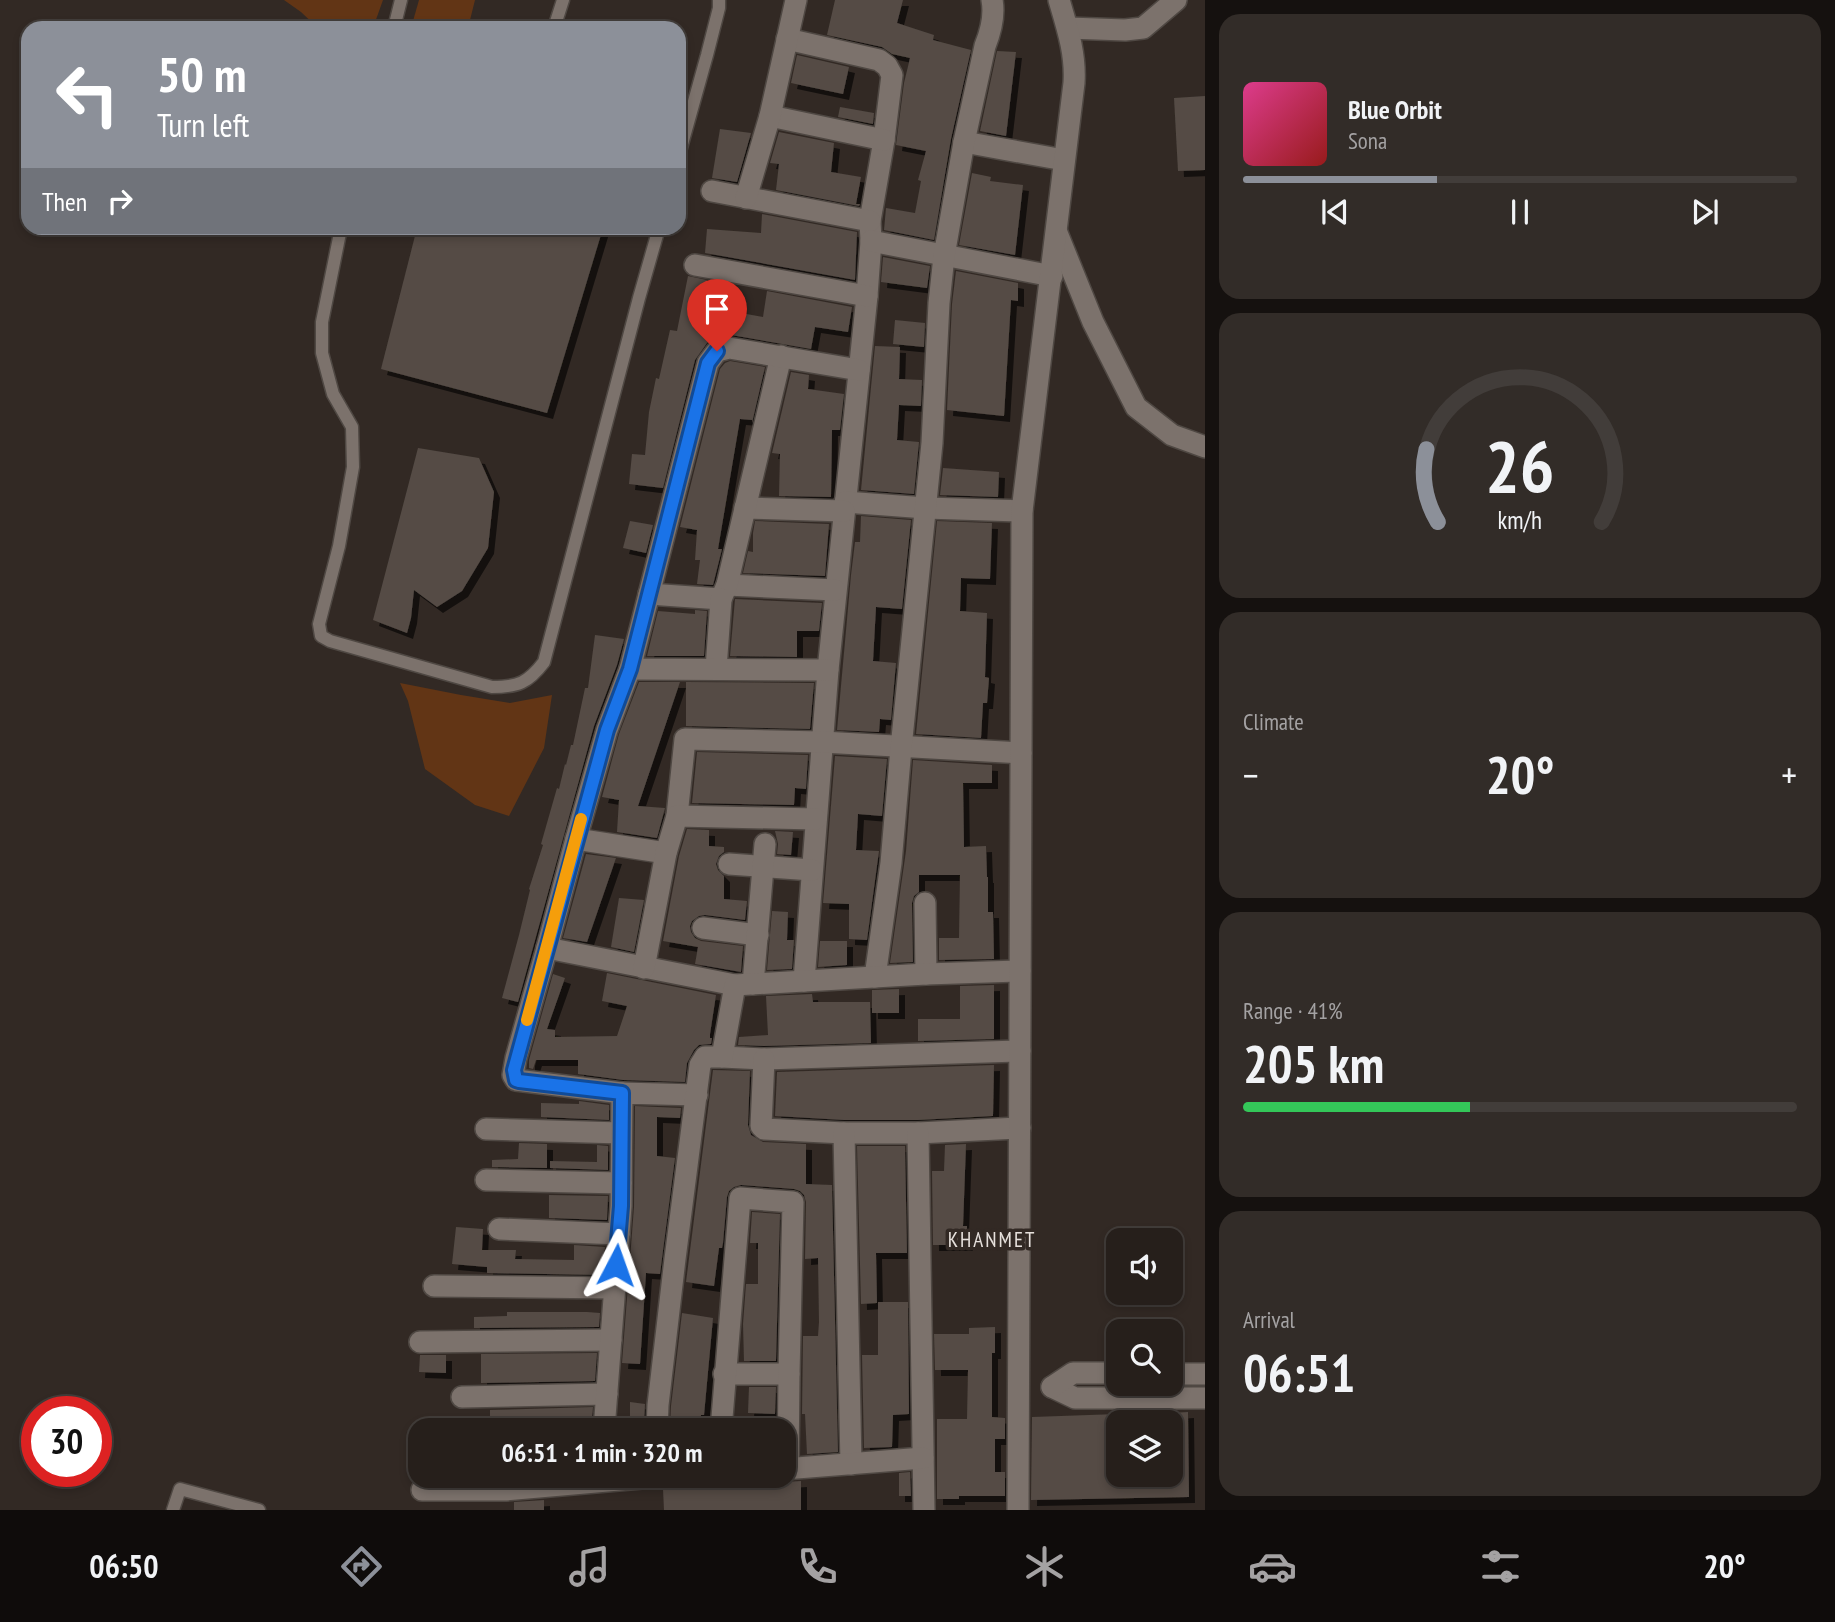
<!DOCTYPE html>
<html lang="en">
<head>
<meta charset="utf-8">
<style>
	:root { --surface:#261f1b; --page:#322c28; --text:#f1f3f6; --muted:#a4a2a3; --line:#423d3a; --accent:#8c9099 }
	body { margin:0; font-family:"PT Sans Narrow",sans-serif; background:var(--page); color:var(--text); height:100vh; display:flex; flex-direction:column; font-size:26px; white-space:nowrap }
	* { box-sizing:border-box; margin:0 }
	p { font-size:23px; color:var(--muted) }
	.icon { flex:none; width:38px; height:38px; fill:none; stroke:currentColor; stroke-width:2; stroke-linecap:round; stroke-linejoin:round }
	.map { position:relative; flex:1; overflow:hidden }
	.details { display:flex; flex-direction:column; gap:14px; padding:14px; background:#15110f; width:630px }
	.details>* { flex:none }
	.guide { position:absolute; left:21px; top:21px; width:665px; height:214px; border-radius:21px; box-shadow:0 4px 10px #0003,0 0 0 2px var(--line); background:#8c9099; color:#fff; overflow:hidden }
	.fabs { position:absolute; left:1106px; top:1228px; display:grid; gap:14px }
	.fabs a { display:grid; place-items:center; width:77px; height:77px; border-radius:14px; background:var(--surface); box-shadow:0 4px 10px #0003,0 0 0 2px var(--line); font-size:35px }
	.speed { position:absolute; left:21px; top:1396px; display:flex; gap:14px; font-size:35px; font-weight:700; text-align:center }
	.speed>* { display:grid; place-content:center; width:91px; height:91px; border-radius:50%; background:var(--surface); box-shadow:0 4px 10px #0003,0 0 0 2px var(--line); line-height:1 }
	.speed .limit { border:10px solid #d22; background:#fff; color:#111 }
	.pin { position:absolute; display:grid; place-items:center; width:60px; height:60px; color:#fff; margin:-72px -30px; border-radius:50% 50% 50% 0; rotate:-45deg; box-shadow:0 0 7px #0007 }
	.pin .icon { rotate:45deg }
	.me { position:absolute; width:77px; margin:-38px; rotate:4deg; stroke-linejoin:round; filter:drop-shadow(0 0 5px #0008) }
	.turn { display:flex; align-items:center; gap:24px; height:147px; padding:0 21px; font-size:32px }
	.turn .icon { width:91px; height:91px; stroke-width:2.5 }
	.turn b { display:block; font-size:49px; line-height:60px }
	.then { display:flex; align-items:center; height:66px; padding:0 21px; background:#0003; gap:14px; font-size:26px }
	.big { font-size:52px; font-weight:700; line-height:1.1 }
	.details .card { flex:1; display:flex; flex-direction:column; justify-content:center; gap:10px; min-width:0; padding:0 24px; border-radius:21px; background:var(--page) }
	.details .dial { align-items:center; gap:0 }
	.dial svg { height:182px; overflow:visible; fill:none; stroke:var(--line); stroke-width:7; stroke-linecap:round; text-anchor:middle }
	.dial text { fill:var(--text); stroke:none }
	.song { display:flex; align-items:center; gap:21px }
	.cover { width:84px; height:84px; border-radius:10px; background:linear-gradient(135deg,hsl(330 70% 55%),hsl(0 70% 35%)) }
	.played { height:7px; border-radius:4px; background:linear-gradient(90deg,var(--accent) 35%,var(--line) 35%) }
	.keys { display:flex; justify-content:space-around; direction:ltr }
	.heat { display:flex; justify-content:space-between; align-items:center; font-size:38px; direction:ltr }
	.charge { height:10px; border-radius:5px; background:linear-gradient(90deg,#34c759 41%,var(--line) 0) }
	.trip { position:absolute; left:408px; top:1418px; width:388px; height:70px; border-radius:21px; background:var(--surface); box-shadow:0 4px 10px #0003,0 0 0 2px var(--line); font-weight:700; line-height:70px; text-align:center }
	.tabs { display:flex; height:112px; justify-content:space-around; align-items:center; background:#0f0c0b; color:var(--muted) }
	.tabs .icon { width:49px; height:49px }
	.tabs .selected { color:var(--accent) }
	.tabs b { font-size:32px; color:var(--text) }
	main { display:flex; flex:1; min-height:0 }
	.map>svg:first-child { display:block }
	.green { fill:#623515 }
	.building { fill:#544b45; filter:url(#shadow) }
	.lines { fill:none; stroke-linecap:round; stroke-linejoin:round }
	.service-casing { stroke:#4f4843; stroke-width:15 }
	.minor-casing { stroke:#4f4843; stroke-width:24 }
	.tertiary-casing { stroke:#4f4843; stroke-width:24 }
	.service { stroke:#7c726c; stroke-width:12 }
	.minor { stroke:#7c726c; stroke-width:21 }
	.tertiary { stroke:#7c726c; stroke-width:21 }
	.route-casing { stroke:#114b97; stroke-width:18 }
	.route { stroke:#1a73e8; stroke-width:12 }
	.slow { stroke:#f59e0b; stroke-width:12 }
	.labels { text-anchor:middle; stroke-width:7; stroke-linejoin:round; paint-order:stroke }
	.neighbourhood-label { font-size:21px; letter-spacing:2px; fill:#e6e0dc; stroke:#322924 }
</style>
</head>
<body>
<main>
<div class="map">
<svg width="1205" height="1510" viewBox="0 0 1205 1510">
	<defs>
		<filter id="shadow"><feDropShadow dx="6" dy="6" stdDeviation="0" flood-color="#0009"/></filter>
	</defs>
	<rect width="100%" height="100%" fill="#322924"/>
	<!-- green -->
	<g class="green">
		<polygon points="284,0 383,0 373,28 318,28 301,12"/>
		<polygon points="419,0 475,0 468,28 411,28"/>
		<polygon points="400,683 461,695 510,703 552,695 544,748 509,816 475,805 425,769 408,701"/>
	</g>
	<!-- building -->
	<g class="building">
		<polygon points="835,0 903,0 897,23 934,35 933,40 971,50 951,139 934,240 884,230 886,208 915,213 921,181 918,180 926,151 896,145 904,83 910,58 892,54 882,47 827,35"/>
		<polygon points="997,51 1016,52 1006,136 980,131"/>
		<polygon points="797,55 849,67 843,94 791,83"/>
		<polygon points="1205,96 1205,170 1178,171 1174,98"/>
		<polygon points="840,107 874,113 873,124 838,117"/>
		<polygon points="720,129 751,133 737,182 712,178"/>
		<polygon points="779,132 834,143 831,172 861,177 856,204 860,204 859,206 776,190 779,164 770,163"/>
		<polygon points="972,173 991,177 990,181 1023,185 1015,255 959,245"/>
		<polygon points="762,214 857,232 855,280 705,253 707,229 761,233"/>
		<polygon points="417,228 603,228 547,413 381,369"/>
		<polygon points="883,257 930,266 927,288 881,282"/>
		<polygon points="956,271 1018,283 1018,301 1011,300 1004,416 947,410 952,304"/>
		<polygon points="688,276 707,280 702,306 763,317 767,291 852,307 848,332 815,327 811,349 731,335 714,338 707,343 695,360 663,488 629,484 632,454 645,455 649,412 656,378 659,379 670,330 677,331"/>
		<polygon points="895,320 925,323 924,347 893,344"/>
		<polygon points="875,346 900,347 899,379 922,380 921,406 899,405 897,440 919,442 914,494 861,490"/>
		<polygon points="730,361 765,367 752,423 752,420 740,419 718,549 722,549 713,585 697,584 700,560 695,560 697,530 680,527 720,369 725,363"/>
		<polygon points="791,372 809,375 808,389 844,394 840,430 832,430 831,497 779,496 780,454 772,453"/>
		<polygon points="418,448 479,458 494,492 488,548 462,591 437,607 414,590 411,618 407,633 373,620"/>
		<polygon points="943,468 999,472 998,497 940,495"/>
		<polygon points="861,516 911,520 902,609 876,607 873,661 896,663 891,720 880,719 879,732 837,730 851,575 855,542 860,542"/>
		<polygon points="630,521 653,525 646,553 623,548"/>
		<polygon points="755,521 829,524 825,576 743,573 748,551 753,552 753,533"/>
		<polygon points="937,521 992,523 990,579 961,578 960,611 987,613 985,677 989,678 987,703 983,703 981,738 916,734"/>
		<polygon points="735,599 822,603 819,631 797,631 797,657 730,656"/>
		<polygon points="695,610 707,611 704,656 647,656 658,611 695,614"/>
		<polygon points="595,635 624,639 617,665 594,726 518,1002 502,998 519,935 530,890 529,889 543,845 541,844 557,788 559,789 565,764 566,765 571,745 573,745 585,688 588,688"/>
		<polygon points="639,682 680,682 638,806 665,808 657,838 617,832 619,800 602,797 619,734"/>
		<polygon points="686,682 814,683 810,729 686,726"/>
		<polygon points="697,752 808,755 806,789 795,788 794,805 692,803"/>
		<polygon points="835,756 887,759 882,816 858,814 856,850 879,851 867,940 849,939 849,904 823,903"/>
		<polygon points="913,760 992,765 992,783 963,783 964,847 986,846 987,877 988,877 988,912 993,912 994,959 939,960 939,938 959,938 960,875 919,875 919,892 914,896 912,903 913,962 890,963 906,851"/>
		<polygon points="687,829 709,830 709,846 724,847 724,852 719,856 716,864 718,870 724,876 724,899 747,901 745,920 705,915 699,916 692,921 690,926 691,932 695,938 701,941 743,946 741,972 695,964 698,947 663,941 679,856"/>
		<polygon points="775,831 793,832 791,855 777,854 778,844"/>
		<polygon points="586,854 616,858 587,942 563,938"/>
		<polygon points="619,898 644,900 634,952 611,947"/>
		<polygon points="772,911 788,912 787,940 794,940 792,969 767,970"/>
		<polygon points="820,941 847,941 847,965 818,967"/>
		<polygon points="607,973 716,995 710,1034 710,1038 712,1038 711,1044 699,1045 694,1050 687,1063 685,1082 623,1080 578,1074 578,1060 536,1060 533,1069 529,1068 529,1060 553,974 565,978 547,1029 555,1030 555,1037 617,1036 627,1006 602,1001"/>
		<polygon points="994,985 994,1039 918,1041 918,1019 960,1019 960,986"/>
		<polygon points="899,989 899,1013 872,1013 872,990"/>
		<polygon points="812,994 813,1002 870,1002 871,1043 764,1046 738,1045 739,1037 768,1035 766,996"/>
		<polygon points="994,1065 993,1116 918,1120 844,1120 775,1116 777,1072"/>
		<polygon points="713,1070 750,1071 748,1125 751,1135 763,1142 806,1144 806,1184 832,1185 838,1452 807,1454 805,1414 802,1414 803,1336 818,1336 819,1322 818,1258 805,1259 806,1202 804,1195 800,1191 794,1189 741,1185 734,1187 729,1191 727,1197 723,1243 722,1248 719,1248 714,1286 686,1282"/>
		<polygon points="579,1101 609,1105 609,1120 541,1117 541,1103 579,1104"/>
		<polygon points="635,1106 681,1108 680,1118 657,1117 657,1156 675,1158 660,1274 646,1273 640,1364 622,1363 634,1207"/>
		<polygon points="519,1143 547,1144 547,1168 492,1167 492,1160 518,1159"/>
		<polygon points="966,1144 963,1226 967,1226 967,1245 933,1245 932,1171 944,1171 945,1145"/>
		<polygon points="597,1145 608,1146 608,1170 550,1168 550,1161 597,1162"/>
		<polygon points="857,1146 905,1146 907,1253 876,1253 877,1303 861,1304"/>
		<polygon points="549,1195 608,1196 607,1220 549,1218"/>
		<polygon points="752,1212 780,1214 776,1361 744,1361 743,1324 746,1284 758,1284 758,1243 750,1243"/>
		<polygon points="456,1227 483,1229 482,1250 516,1250 515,1259 574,1260 574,1245 605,1247 603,1275 487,1273 487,1267 452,1264"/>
		<polygon points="878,1302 908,1302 909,1414 893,1415 892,1447 864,1448 862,1355 878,1355"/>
		<polygon points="507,1312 587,1312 600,1313 599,1327 474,1328 474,1317 507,1316"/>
		<polygon points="682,1313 713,1318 704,1415 701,1415 700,1430 670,1427 671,1406"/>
		<polygon points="995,1327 995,1353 992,1353 992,1417 1005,1418 1005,1439 995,1439 995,1472 1005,1472 1005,1496 959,1496 959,1499 937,1499 937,1419 967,1419 968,1370 935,1370 934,1334 969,1334 969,1328"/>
		<polygon points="597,1353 595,1381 481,1383 481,1354"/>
		<polygon points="420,1355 446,1355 446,1373 419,1372"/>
		<polygon points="749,1387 776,1387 775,1414 748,1413"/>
		<polygon points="630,1402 645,1404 644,1424 630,1423"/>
		<polygon points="593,1407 591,1430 533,1430 533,1425 490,1426 490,1410"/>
		<polygon points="1188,1412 1189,1497 1031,1500 1032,1417 1118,1414 1118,1475 1171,1475 1171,1413"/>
		<polygon points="910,1472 911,1496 899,1496 899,1473"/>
		<polygon points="776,1479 785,1482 801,1481 801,1510 664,1510 663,1489 678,1488 687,1482"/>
		<polygon points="544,1500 544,1510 514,1510 514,1502"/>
	</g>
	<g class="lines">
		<!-- service casing -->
		<g class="service-casing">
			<g id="service">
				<polyline points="394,28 401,0"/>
				<polyline points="554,28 563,0"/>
				<polyline points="679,155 707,55 719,8 719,0"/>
				<path d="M341,228l-19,94v31l11,41 19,33 1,40 -14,79 -20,78 2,12 9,5 162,46c26,0 36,-4 52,-25l95,-364 20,-70"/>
				<polyline points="173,1510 180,1489 259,1510"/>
			</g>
		</g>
		<!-- minor casing -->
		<g class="minor-casing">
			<g id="minor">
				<polyline points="1068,28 1125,30 1143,28 1176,0"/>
				<polyline points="787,39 879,60 887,66 892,75 884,140 870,221 871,241 867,296 828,670 804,981"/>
				<polyline points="770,116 884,140"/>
				<polyline points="964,142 1064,160"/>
				<polyline points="712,191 870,221"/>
				<polyline points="746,198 770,116 796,0"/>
				<polyline points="1057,233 1093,322 1136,407 1172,435 1205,447"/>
				<polyline points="871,241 1052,276"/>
				<polyline points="695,265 867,296"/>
				<polyline points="845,502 926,508 1022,511"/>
				<polyline points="745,508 844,511"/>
				<polyline points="727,585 835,590"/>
				<polyline points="649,594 721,599 727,585 781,356"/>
				<polyline points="630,669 607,730 576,839 547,948 735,985"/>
				<polyline points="716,669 721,599"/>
				<polyline points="828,670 630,669 708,363 717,351 729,348 859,370"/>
				<polyline points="677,816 685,739 822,742 1021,753"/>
				<polyline points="576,839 666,853"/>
				<polyline points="729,864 812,870"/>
				<polyline points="925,903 926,974"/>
				<polyline points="703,928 758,935"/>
				<polyline points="547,948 516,1058 513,1075 516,1080 622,1093"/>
				<polyline points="644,968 666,853 677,816 816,819"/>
				<path d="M875,977l16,-114 10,-115 31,-305 7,-140 5,-47 20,-114 21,-96c6,-15 10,-30 7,-46"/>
				<polyline points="753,984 765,844"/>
				<polyline points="722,1057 764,1059 1020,1051"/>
				<polyline points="764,1059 761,1126 764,1129 844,1133 918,1133 1020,1128"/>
				<polyline points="486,1129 621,1133"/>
				<polyline points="844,1133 851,1464"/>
				<polyline points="918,1133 924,1510"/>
				<polyline points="486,1180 621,1183"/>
				<polyline points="499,1229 619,1234"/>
				<polyline points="434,1286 615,1288"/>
				<polyline points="420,1342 611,1340"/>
				<polyline points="724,1374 789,1374"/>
				<polyline points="462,1397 607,1394"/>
				<polyline points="604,1430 621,1206 622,1093 697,1095"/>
				<polyline points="657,1430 658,1405 675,1259 700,1065 705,1057 722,1057 735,985 926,974 1020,971"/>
				<polyline points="721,1430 740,1198 793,1202 789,1374 788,1469"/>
				<polyline points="784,1469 923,1458"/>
				<polyline points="422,1490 506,1490 676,1475"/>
				<path d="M1018,1510l4,-999 52,-428c2,-29 -7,-56 -15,-83"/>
			</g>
		</g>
		<!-- tertiary casing -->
		<g class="tertiary-casing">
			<g id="tertiary">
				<polyline points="1171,1374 1205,1374"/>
				<polyline points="1052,1387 1075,1398 1205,1398"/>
				<polyline points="1052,1387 1073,1373 1118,1373"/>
			</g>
		</g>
		<!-- service -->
		<use href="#service" class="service"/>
		<!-- minor -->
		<use href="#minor" class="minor"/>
		<!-- tertiary -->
		<use href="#tertiary" class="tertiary"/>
	</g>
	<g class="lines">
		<!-- route casing -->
		<g class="route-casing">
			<polyline id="route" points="616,1265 621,1206 622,1093 519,1081 516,1080 514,1070 607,730 630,669 708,363 717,351"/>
		</g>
		<!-- route -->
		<use href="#route" class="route"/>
		<!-- slow -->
		<polyline class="slow" points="527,1020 581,819"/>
	</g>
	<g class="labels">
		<!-- neighbourhood labels -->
		<g class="neighbourhood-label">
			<text x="992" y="1247">KHANMET</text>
		</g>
	</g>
</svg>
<div class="fabs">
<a><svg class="icon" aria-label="sound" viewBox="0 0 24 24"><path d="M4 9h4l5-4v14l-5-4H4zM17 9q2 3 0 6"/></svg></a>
<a><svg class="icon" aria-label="search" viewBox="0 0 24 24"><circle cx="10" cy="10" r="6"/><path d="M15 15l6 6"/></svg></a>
<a><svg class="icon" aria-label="layers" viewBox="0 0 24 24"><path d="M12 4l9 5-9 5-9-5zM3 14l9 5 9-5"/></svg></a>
</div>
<div class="speed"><div class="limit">30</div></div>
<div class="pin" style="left:717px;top:351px;background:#d93025"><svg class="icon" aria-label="arrive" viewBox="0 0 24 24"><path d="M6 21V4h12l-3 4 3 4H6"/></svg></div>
<svg class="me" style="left:616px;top:1265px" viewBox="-20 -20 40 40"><path d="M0-17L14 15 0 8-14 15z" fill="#1a73e8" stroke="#fff" stroke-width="4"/></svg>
<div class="trip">06:51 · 1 min · 320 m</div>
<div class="guide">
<div class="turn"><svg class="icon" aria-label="left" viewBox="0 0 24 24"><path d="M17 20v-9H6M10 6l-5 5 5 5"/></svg><div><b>50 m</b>Turn left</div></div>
<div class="then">Then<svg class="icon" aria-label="right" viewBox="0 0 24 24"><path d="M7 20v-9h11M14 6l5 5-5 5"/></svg></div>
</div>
</div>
<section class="details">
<div class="card">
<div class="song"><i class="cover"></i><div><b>Blue Orbit</b><p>Sona</p></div></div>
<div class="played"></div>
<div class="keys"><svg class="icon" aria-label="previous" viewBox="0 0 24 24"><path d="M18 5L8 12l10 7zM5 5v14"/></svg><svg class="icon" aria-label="pause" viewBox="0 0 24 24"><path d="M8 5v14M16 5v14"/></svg><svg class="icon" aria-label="next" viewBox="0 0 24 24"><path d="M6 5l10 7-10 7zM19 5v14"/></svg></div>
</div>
<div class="card dial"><svg viewBox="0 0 100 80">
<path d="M14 69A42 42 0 1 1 86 69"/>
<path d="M14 69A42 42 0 0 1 9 37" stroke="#8c9099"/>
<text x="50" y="56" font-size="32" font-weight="700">26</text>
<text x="50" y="72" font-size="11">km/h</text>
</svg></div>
<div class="card"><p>Climate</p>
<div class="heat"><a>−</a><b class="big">20°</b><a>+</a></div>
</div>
<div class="card"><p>Range · 41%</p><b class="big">205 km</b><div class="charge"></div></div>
<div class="card"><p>Arrival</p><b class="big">06:51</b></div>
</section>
</main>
<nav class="tabs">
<b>06:50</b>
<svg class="icon selected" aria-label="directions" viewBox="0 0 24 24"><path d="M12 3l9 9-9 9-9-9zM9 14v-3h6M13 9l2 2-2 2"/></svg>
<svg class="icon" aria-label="music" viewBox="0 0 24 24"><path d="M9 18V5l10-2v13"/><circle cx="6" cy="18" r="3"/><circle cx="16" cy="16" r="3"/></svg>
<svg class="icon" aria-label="phone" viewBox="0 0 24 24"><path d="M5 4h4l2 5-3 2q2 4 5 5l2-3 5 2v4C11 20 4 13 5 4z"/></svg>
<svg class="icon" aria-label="climate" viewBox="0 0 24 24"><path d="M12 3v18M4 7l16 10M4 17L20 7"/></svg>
<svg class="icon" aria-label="car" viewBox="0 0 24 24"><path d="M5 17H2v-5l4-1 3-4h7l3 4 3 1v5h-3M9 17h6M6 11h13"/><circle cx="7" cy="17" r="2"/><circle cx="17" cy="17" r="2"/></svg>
<svg class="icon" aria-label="filters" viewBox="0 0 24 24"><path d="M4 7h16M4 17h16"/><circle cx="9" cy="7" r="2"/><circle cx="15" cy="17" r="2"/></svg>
<b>20°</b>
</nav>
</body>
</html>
